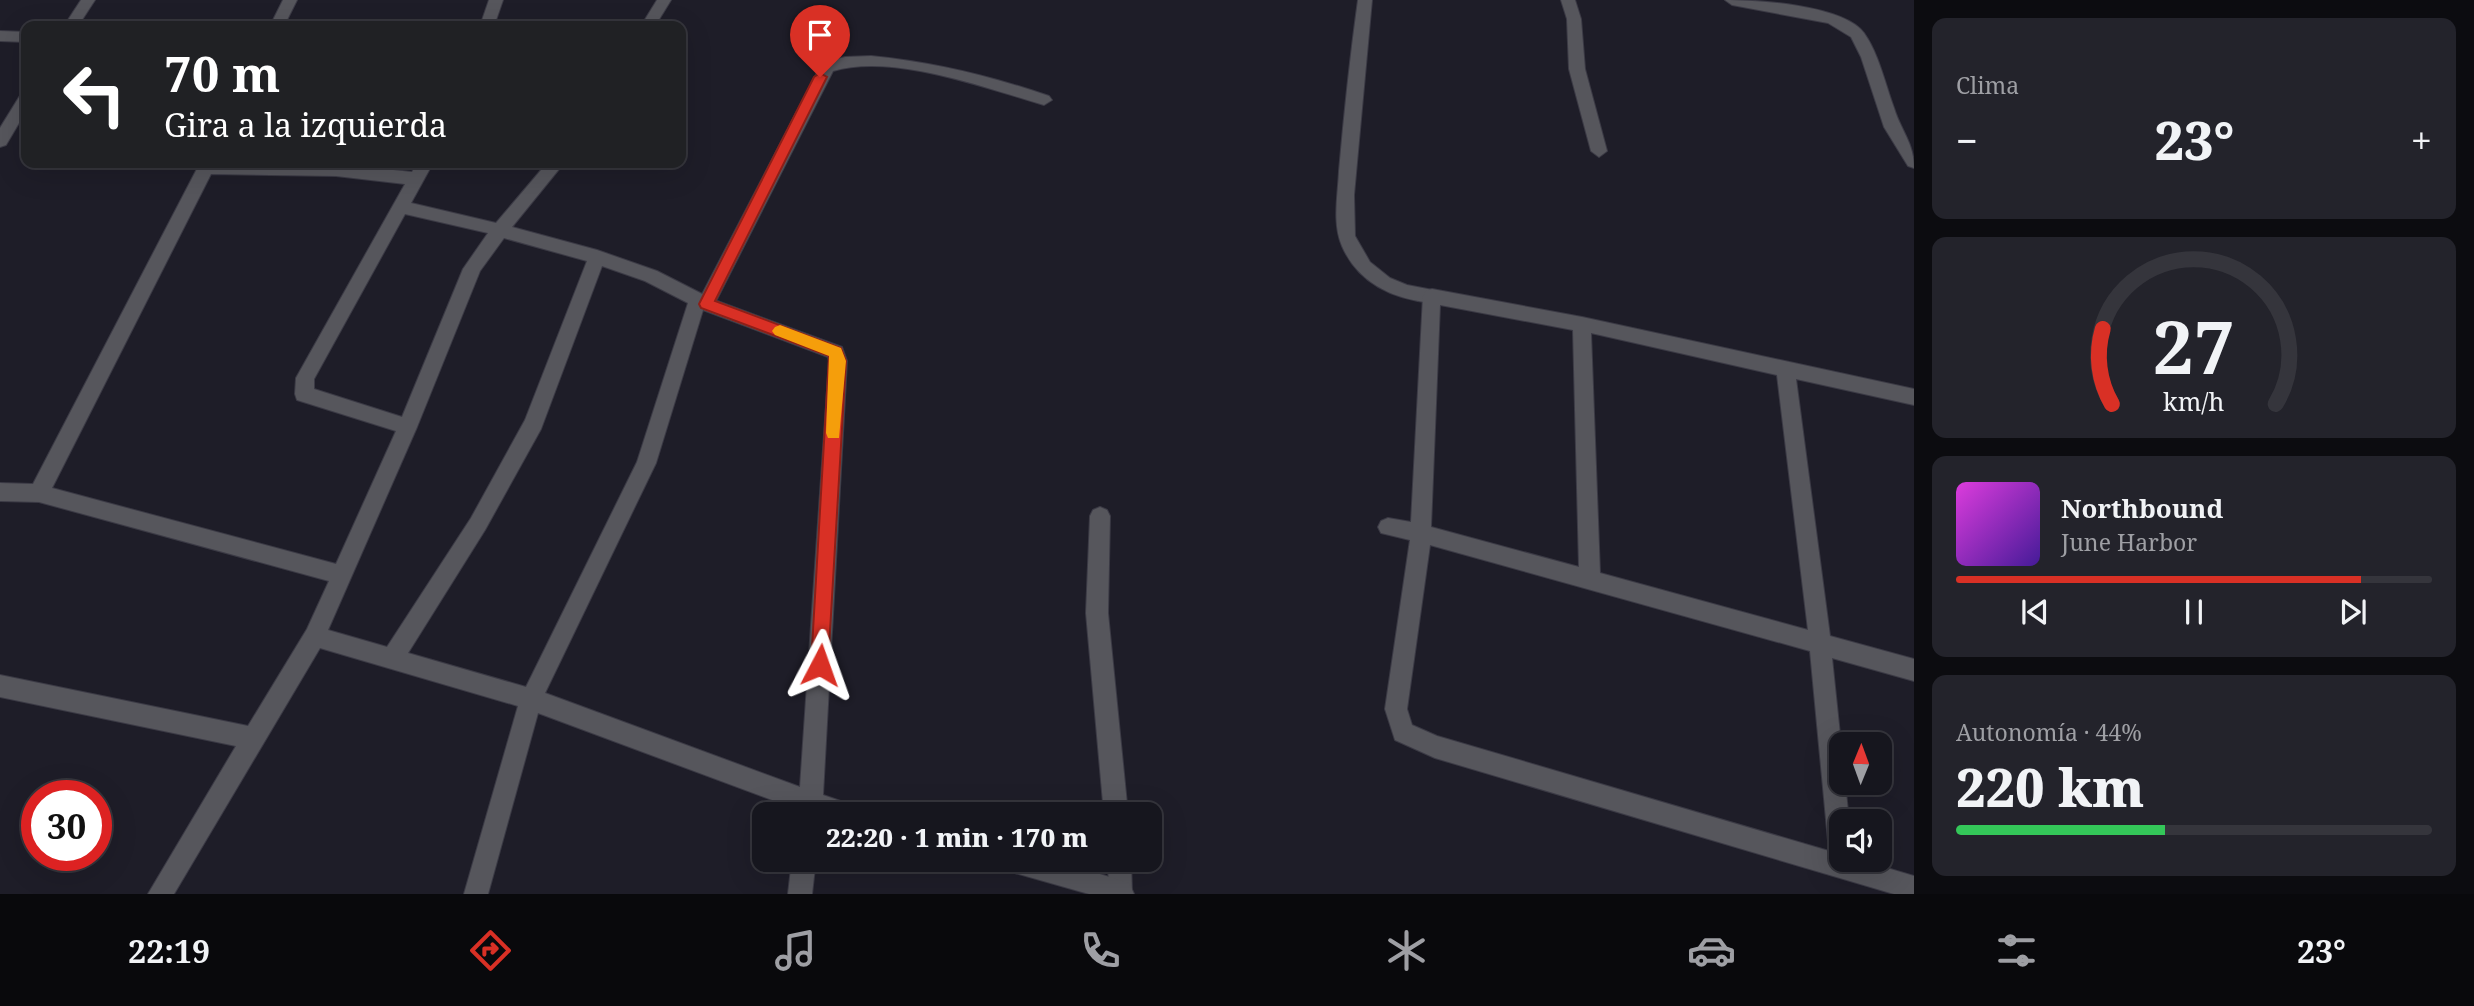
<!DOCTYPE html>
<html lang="es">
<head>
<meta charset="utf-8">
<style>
	:root { --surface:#16161e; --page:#23232b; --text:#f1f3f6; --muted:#9e9fa4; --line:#35353c; --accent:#d93025 }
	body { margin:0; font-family:"Noto Serif",serif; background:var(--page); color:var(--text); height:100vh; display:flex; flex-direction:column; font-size:26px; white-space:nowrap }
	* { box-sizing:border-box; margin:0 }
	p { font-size:23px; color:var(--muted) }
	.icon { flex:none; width:38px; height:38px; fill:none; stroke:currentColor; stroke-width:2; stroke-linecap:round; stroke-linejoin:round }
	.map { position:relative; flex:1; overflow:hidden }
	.drawer { display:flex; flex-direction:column; gap:18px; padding:18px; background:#0c0c10; width:560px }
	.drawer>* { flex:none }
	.hud { position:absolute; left:21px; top:21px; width:665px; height:147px; border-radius:14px; box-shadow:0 7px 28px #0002,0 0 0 2px var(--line); background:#202124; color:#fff; overflow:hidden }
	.needle { width:46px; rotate:1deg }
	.controls { position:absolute; left:1829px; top:732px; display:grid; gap:14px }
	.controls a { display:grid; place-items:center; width:63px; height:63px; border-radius:14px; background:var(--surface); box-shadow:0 7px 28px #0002,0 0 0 2px var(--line); font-size:35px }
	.speed { position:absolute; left:21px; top:780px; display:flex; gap:14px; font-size:35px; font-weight:700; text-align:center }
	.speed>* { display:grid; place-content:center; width:91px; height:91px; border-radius:50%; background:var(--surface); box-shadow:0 7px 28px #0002,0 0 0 2px var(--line); line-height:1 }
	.speed .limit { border:10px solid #d22; background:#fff; color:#111 }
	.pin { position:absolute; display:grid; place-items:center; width:60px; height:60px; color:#fff; margin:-72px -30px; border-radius:50% 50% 50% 0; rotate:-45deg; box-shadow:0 0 7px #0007 }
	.pin .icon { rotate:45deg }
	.me { position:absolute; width:77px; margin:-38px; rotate:4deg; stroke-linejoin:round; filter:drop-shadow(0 0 5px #0008) }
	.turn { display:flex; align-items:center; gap:24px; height:147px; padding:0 28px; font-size:32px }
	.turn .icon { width:91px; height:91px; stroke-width:2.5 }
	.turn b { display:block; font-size:49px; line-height:60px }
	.big { font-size:52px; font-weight:800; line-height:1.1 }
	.drawer .card { flex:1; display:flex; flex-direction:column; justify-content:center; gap:10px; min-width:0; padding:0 24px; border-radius:14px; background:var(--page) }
	.drawer .dial { align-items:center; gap:0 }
	.dial svg { height:182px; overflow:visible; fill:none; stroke:var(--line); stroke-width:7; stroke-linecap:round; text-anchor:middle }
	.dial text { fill:var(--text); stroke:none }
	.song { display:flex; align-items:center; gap:21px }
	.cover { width:84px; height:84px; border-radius:10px; background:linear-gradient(135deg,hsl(300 70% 55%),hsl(260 70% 35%)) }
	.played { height:7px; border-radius:4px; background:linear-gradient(90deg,var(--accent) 85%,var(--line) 85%) }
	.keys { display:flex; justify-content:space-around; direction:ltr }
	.heat { display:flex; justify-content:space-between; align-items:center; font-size:38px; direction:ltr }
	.charge { height:10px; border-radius:5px; background:linear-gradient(90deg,#34c759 44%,var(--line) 0) }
	.trip { position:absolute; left:752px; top:802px; width:410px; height:70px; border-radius:14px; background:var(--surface); box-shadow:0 7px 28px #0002,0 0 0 2px var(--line); font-weight:800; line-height:70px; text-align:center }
	.menu { display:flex; height:112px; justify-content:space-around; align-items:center; background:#09090c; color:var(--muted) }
	.menu .icon { width:49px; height:49px }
	.menu .current { color:var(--accent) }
	.menu b { font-size:32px; color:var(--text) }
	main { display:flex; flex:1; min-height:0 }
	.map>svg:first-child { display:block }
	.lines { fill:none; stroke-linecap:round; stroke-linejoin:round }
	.service-casing { stroke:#3b3a45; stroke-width:2 }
	.minor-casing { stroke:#3b3a45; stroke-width:2 }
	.service { fill:#56565c; fill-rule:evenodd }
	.minor { fill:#56565c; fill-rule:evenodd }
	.route { fill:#d93025; stroke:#8d1f18; stroke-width:2 }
	.slow { fill:#f59e0b }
</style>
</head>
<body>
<main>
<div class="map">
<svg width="1914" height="894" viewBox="0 0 1914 894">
	<rect width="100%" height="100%" fill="#1e1d28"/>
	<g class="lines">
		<!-- service casing -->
		<g class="service-casing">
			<g id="service">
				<path d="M1358,0h14l-18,195 1,41 15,26 20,16 17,7 31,6 3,5 -3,5 -6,2c-39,-4 -74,-20 -90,-57 -10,-23 -4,-51 -3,-75 5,-57 11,-114 19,-171z"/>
				<polygon points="1561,0 1575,0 1581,19 1585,69 1607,151 1599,157 1591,151 1569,69 1567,19"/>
				<path d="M1725,0c32,0 118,5 139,33 15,21 21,51 30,75 7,23 20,35 20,60l-6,-2 -24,-39 -23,-70 -10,-20 -23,-14 -96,-18z"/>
				<path d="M871,56c61,6 120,20 178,40l3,4 -8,5c-59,-17 -151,-52 -211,-34l-121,238h-12l-3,-5 125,-241 23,-6z"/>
				<polygon points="1100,507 1107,510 1110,516 1108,613 1128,814 1104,814 1086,613 1090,516 1093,510"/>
				<polygon points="1107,859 1131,859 1132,894 1110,894"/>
			</g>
		</g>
		<!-- minor casing -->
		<g class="minor-casing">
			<g id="minor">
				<polygon points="81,0 95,0 78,26 64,26"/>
				<polygon points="283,0 297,0 284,26 270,26"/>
				<polygon points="489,0 503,0 494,26 480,26"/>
				<polygon points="657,0 671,0 655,26 641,26"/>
				<polygon points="0,31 26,32 26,42 0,41"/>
				<polygon points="26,93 26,111 6,145 0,147 0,128 21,94"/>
				<path d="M200,163l136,1 76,8 5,-9h16l-22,40 85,20 51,-60h17l-52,64 85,23 60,21 55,28 130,48 5,14 -24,434 32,11 3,8h-60l1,-4 -261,-97 -50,181h-24l54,-188 -198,-58 -146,246h-26l88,-148 -236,-49v-22l248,51 59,-97 22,-48 -290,-79 -39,-1v-18l33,1zM211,174l125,2 69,8 -109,194 -1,16 2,6 99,31 -60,133 -284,-76zM405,214l83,19 -25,36 -61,148 -88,-28v-10zM504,238l83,23 -62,159 -54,98 -84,129 -59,-17 89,-203 63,-156zM602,266l43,15 43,22 -51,159 -111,225 -118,-34 77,-123 56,-101zM703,310l125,47 1,4 -29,426 -255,-94 111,-230z"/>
				<path d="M1432,289l150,28 332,72v16l-118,-26 34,257 84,23v22l-82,-23 9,86v38h4l4,39h-8v38h16l57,17v18h-20l-459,-136 -40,-18 -10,-31 25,-169 -29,-7 -3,-6 3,-6 7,-3 23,4 12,-226 3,-5zM1440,305l133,25 6,237 -148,-40zM1591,333l186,42 31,255 -208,-57zM1430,545l380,106 19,200 -392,-115 -25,-11 -5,-16z"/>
				<polygon points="792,859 816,859 812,894 788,894"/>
				<polygon points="996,859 1051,859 1129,883 1134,894 1089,894 1008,871 1000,867"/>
			</g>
		</g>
		<!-- service -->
		<use href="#service" class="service"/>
		<!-- minor -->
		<use href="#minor" class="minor"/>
	</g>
	<!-- route -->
	<polygon class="route" points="820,73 827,77 715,301 841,348 846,361 828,665 826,671 820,674 813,671 811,665 829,356 701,308 699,304 814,77"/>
	<!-- slow -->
	<polygon class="slow" points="780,325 841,348 846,361 839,438 828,438 826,433 829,356 775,335 772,331 775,327"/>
</svg>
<div class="controls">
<a><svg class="needle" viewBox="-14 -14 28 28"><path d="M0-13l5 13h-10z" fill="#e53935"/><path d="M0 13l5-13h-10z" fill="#9e9fa4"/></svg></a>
<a><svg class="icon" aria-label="sound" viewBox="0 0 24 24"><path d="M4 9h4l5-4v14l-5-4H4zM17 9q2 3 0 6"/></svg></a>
</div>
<div class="speed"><div class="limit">30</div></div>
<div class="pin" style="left:820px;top:77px;background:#d93025"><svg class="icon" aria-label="arrive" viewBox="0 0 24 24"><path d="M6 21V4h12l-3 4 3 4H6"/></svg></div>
<svg class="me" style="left:820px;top:665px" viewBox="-20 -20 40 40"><path d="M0-17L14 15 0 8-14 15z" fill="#d93025" stroke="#fff" stroke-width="4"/></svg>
<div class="trip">22:20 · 1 min · 170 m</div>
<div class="hud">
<div class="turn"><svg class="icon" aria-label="left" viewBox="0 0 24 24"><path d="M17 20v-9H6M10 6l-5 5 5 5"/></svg><div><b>70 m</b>Gira a la izquierda</div></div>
</div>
</div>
<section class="drawer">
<div class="card"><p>Clima</p>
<div class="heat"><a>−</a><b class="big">23°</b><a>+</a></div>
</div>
<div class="card dial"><svg viewBox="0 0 100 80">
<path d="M14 69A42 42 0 1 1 86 69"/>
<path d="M14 69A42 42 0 0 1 10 36" stroke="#d93025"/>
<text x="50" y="56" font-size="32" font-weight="700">27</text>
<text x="50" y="72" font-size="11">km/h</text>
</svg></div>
<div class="card">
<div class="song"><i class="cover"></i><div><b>Northbound</b><p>June Harbor</p></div></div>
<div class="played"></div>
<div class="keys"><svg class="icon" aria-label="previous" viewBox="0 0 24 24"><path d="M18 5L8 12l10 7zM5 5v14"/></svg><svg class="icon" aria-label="pause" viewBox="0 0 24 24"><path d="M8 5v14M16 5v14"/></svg><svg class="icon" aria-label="next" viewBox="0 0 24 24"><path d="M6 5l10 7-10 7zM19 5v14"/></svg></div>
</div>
<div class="card"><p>Autonomía · 44%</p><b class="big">220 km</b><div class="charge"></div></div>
</section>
</main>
<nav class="menu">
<b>22:19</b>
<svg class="icon current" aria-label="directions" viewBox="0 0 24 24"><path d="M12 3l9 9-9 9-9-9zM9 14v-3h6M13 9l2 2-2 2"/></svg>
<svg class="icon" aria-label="music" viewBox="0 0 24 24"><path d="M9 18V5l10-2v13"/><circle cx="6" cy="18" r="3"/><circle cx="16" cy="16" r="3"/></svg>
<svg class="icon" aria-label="phone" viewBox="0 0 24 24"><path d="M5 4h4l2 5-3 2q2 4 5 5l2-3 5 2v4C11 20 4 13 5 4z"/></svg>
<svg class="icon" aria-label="climate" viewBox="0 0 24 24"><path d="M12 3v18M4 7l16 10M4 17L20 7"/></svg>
<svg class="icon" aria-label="car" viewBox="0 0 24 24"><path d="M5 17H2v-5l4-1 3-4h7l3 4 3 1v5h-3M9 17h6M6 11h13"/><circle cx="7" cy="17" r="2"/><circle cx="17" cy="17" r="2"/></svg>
<svg class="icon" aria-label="filters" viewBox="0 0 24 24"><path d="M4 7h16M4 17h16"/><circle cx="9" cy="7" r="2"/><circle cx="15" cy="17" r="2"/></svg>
<b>23°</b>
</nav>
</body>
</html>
